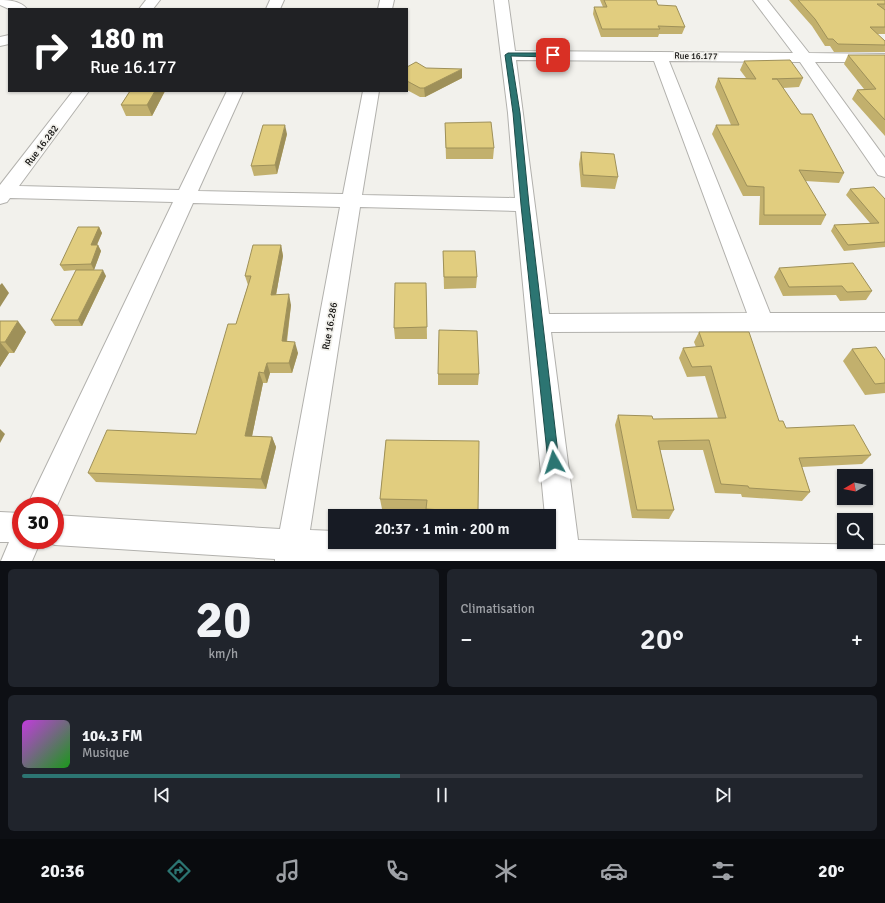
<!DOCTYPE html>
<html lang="fr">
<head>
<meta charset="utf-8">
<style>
	:root { --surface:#171b24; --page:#20242c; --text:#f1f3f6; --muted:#9ea1a6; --line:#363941; --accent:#2c7572 }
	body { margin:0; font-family:Signika,sans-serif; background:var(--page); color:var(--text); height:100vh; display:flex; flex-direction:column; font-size:15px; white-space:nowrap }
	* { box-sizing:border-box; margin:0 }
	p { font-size:13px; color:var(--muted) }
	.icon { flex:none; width:22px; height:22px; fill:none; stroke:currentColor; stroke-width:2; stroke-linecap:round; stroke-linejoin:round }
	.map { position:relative; height:561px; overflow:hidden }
	.side { display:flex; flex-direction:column; gap:8px; padding:8px; background:#0d0f14; flex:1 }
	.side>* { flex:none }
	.top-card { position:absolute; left:8px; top:8px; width:400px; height:84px; border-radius:0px; box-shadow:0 1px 3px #0004; background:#202124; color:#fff; overflow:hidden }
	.needle { width:26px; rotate:260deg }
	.tools { position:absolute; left:837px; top:469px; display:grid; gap:8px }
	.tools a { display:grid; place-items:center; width:36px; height:36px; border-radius:0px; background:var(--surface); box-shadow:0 1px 3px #0004; font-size:20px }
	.speed { position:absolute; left:12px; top:497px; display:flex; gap:8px; font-size:20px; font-weight:700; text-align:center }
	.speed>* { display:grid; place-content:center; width:52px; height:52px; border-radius:50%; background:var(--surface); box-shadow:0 1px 3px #0004; line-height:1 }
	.speed .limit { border:6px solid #d22; background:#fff; color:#111 }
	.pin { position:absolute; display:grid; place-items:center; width:34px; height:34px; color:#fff; margin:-17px; border-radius:8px; box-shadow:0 2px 6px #0006 }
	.me { position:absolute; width:44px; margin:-22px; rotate:354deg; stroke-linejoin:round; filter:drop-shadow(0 0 3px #0008) }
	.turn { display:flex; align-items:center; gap:14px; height:84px; padding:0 16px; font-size:18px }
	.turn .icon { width:52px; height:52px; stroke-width:2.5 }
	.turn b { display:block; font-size:28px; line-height:34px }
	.big { font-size:30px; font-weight:600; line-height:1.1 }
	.side .widget { flex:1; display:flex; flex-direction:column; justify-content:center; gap:6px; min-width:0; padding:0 14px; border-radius:6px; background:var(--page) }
	.side .dial { align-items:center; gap:0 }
	.dial b { font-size:52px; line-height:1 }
	.song { display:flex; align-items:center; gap:12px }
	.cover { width:48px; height:48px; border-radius:6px; background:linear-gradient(135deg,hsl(290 70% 55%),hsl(120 70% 35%)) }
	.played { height:4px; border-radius:2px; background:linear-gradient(90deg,var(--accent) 45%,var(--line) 45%) }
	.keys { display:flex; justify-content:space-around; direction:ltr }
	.heat { display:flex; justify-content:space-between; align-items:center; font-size:22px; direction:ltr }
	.side .tiles { flex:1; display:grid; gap:8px; grid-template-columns:1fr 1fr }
	.widget:last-child { grid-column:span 2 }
	.trip { position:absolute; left:328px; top:509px; width:228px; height:40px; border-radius:0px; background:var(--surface); box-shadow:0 1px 3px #0004; font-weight:600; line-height:40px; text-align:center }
	.dock { display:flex; height:64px; justify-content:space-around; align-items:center; background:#090b0e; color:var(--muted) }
	.dock .icon { width:28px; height:28px }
	.dock .active { color:var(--accent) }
	.dock b { font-size:18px; color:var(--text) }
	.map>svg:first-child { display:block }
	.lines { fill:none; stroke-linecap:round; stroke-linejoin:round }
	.minor-casing { stroke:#b2b1ad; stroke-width:2 }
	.minor { fill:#fff; fill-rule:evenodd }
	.wall { fill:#c2b06d }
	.shaded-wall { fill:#9e9059 }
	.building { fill:#e1cd7f; stroke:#9e9059 }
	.route { fill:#2c7572; stroke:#1d4c4a }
	.labels { text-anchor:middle; stroke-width:3.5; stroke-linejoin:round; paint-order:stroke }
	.far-street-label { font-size:9px; fill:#0d0c0b; stroke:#f2f1ec }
	.street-label { font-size:10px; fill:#0d0c0b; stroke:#f2f1ec }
</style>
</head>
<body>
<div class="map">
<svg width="885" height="561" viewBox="0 0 885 561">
	<rect width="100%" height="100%" fill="#f2f1ec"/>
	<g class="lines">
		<!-- minor casing -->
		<g class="minor-casing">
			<g id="minor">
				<path d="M0,0c9,0 21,1 27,9h-18l-9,-4z"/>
				<polygon points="146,0 160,0 153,9 139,9"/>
				<polygon points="270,0 284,0 280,9 266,9"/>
				<polygon points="380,0 394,0 392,9 378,9"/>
				<path d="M494,0h14l7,51 278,2 -40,-53h14l42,53 76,1v8h-70l70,96v19l-7,-2 -78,-113 -131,-1 101,252h115v18l-334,1 27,208 307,5v16h-610v-2l-220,-14 -11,-4 11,-1v-25l225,14 60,-322 -147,-4 -138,307v-4h-28l146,-304 -163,-4 -3,4 -7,2v-19l73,-94h16l-70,95 160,4 48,-99h16l-45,100 145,3 20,-103h16l-17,104 153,3 -7,-85zM516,60l138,1 93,252 -198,1zM360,207l156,4 29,305h4v26h-214v-11l-25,-1z"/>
				<polygon points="9,35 9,44 0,46 0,37"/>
				<polygon points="0,512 21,513 21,540 41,540 32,561 1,561 9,542 0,542"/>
			</g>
		</g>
		<!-- minor -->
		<use href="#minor" class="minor"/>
	</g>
	<!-- wall -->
	<g class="wall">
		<polygon points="600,0 656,0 658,5 685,27 682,34 659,34 658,37 601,37 593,14 594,7 603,7"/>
		<polygon points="789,0 885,0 885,34 877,34 885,41 885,52 834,52 830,46 825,46 812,26"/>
		<polygon points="848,55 885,55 885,136 852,99 857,90 864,89 844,64"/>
		<polygon points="744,61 803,78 799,87 783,88 801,114 844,173 839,183 805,181 826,215 821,225 759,225 760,196 743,196 712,134 716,125 731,125 715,87 718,78 746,78 740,70"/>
		<polygon points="407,67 426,68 462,78 425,97 420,97 407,90"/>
		<polygon points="130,91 165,91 152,116 126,116 121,105"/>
		<polygon points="445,123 494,148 493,159 446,159"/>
		<polygon points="287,134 277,174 254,176 251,166"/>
		<polygon points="581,152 618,177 615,189 581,187 579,164"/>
		<polygon points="850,189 885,199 885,247 844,251 831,231 834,225 870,223 846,195"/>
		<polygon points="99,227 102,233 97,245 98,245 101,251 94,270 81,270 106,276 82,326 55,326 51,320 76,270 64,271 60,265"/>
		<polygon points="281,245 283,256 276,295 291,305 287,342 298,353 292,373 270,373 267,383 263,383 252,436 272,437 276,447 266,489 96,482 88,473 196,434 236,324 248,285 245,276"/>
		<polygon points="443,251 477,277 476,288 444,289"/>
		<polygon points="779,268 872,291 866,300 840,301 836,295 783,296 774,277"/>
		<polygon points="426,283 427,339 395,339 394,328"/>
		<polygon points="0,321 26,332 14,353 9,353 0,367"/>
		<polygon points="699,332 779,421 786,428 871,455 862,464 802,467 810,492 802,501 742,497 741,494 715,493 703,450 660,450 674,510 669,519 632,518 615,425 618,415 653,419 718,418 705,376 687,377 679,358 683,348 696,347 694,342"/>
		<polygon points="852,349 885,360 885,393 865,395 843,361"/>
		<polygon points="438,374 479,374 478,385 438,385"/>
		<polygon points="386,440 478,512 478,516 426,516 426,510 382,509 380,499"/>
	</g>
	<!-- shaded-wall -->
	<g class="shaded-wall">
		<polygon points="462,69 462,78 425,97 424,88"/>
		<polygon points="155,91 165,91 152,116 147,105"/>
		<polygon points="285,125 287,134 277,174 275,165"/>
		<polygon points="99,227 102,233 94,251 91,245"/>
		<polygon points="98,245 101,251 94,270 91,264"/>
		<polygon points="281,245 283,256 274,306 271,295"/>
		<polygon points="103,270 106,276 82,326 78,320"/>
		<polygon points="2,283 9,293 0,307 0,285"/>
		<polygon points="289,294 291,305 285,352 282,341"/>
		<polygon points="18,321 26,332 14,353 5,342"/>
		<polygon points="0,342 9,353 0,367"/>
		<polygon points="295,342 298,353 292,373 289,363"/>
		<polygon points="267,363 270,373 267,383 264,373"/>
		<polygon points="259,372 263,383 250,446 245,436"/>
		<polygon points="0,429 5,434 0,443"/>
		<polygon points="272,437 276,447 266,489 261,479"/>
	</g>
	<!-- building -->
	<g class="building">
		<polygon points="604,0 656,0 658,5 676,6 685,27 658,26 660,29 602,29 594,7 607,7"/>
		<polygon points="798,0 885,0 885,4 877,4 885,10 885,27 870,27 885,41 885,45 838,44 833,39 828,39 815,19"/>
		<polygon points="848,55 885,55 885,120 857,90 876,89"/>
		<polygon points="790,60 803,78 772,79 777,79 801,114 812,114 844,173 799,170 826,215 764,215 764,187 747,186 716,125 739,125 718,78 756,79 744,61"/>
		<polygon points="416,62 426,68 462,69 424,88 420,88 407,81 407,67"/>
		<polygon points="130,91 155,91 147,105 121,105"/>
		<polygon points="491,122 494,148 446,148 445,123"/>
		<polygon points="263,125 285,125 275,165 251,166"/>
		<polygon points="581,152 614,154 618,177 583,175"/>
		<polygon points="874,187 885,199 885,242 848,245 834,225 879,223 850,189"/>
		<polygon points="78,227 99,227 91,245 98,245 91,264 60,265"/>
		<polygon points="253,245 281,245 271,295 289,294 282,341 295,342 289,363 267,363 264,373 259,372 245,436 272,437 261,479 88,473 107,430 196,434 228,324 236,324 251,276 245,276"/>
		<polygon points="443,251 475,251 477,277 444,277"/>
		<polygon points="853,263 872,291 847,292 842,286 789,287 779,268"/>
		<polygon points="76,270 103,270 78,320 51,320"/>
		<polygon points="395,283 426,283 427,327 394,328"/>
		<polygon points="0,321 18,321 5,342 0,342"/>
		<polygon points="439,330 477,331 479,374 438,374"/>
		<polygon points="699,332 749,332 779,421 783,421 786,428 854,425 871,455 799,458 810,492 749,488 748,486 721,484 709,440 658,441 674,510 637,510 618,415 652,416 653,419 726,418 711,366 692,367 683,348 704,346"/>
		<polygon points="876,347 885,360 885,383 875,384 852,349"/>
		<polygon points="386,440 479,441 478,512 426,509 427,500 380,499"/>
	</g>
	<!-- route -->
	<polygon class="route" points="508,53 553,53 556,55 553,57 511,56 520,113 529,205 559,462 558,466 554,467 550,466 548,462 521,205 513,113 505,55"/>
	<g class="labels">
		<!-- far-street labels -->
		<g class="far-street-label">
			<text transform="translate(696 56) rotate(1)" y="3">Rue 16.177</text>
		</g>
		<!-- street labels -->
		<g class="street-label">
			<text transform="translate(41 145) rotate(-53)" y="4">Rue 16.282</text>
			<text transform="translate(329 326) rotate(-80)" y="4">Rue 16.286</text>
		</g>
	</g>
</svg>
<div class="tools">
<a><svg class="needle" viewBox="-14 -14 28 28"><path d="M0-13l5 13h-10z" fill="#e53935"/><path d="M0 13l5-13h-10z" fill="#9ea1a6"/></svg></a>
<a><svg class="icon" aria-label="search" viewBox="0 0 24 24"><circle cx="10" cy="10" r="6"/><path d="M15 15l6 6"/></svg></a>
</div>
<div class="speed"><div class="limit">30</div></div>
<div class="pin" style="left:553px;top:55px;background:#d93025"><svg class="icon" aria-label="arrive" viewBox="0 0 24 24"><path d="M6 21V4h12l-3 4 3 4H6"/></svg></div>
<svg class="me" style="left:554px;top:462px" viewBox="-20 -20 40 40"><path d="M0-17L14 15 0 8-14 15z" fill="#2c7572" stroke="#fff" stroke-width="4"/></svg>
<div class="trip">20:37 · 1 min · 200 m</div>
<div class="top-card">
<div class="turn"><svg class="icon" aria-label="right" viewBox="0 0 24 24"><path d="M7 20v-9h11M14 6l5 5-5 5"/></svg><div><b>180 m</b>Rue 16.177</div></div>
</div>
</div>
<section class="side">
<div class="tiles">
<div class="widget dial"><b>20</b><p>km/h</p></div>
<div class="widget"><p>Climatisation</p>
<div class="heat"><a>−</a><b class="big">20°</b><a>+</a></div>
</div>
<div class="widget">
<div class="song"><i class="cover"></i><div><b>104.3 FM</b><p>Musique</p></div></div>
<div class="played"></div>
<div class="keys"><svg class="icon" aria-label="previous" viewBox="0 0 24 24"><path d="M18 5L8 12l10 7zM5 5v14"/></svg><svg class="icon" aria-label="pause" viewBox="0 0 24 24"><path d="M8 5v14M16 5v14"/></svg><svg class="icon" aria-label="next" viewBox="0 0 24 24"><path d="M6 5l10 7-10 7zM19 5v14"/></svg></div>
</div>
</div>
</section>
<nav class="dock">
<b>20:36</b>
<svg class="icon active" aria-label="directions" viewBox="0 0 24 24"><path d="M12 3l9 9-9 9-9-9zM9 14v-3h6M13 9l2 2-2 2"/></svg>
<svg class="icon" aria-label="music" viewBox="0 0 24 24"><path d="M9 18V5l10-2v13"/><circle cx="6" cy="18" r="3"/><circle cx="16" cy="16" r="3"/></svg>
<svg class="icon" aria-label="phone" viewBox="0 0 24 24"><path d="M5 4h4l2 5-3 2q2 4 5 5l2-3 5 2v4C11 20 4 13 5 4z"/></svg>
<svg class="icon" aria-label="climate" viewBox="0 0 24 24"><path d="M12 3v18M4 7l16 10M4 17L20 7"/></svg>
<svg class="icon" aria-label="car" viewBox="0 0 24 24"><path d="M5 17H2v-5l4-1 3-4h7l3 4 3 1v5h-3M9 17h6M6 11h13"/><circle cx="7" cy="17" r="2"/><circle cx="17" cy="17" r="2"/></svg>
<svg class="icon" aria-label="filters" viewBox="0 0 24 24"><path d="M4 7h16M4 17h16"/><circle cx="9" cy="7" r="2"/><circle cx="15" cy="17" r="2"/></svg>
<b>20°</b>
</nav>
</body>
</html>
